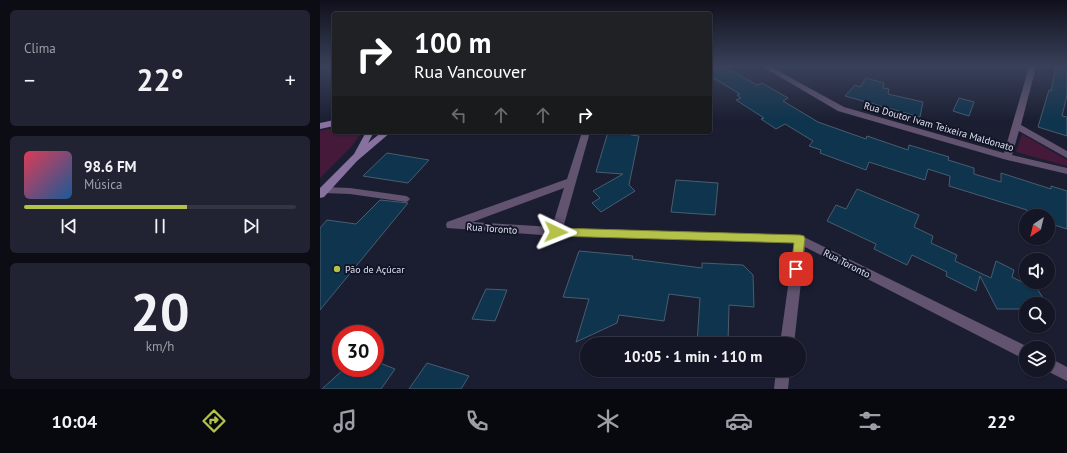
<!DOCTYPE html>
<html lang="pt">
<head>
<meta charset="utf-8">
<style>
	:root { --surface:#141625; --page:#212332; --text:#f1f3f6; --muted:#9d9fa7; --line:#333542; --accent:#b5c249 }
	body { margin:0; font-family:"PT Sans",sans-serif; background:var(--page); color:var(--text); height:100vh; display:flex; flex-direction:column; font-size:15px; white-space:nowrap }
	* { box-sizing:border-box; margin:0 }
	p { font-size:13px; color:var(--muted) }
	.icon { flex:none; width:22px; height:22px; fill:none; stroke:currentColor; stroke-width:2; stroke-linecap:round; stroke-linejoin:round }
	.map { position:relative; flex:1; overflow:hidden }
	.details { display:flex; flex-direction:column; gap:10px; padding:10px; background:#0b0c14; width:320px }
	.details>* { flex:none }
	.guide { position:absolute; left:12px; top:12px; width:380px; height:122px; border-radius:4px; box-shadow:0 1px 3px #0004,0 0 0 1px var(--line); background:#202124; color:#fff; overflow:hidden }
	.needle { width:26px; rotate:215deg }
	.fabs { position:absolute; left:699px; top:209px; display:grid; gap:8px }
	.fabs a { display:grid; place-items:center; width:36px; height:36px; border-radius:50%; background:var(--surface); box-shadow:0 1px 3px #0004,0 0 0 1px var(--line); font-size:20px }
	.speed { position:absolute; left:12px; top:325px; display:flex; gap:8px; font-size:20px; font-weight:700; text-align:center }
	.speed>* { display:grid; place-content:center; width:52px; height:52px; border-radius:50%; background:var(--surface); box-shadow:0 1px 3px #0004,0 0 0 1px var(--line); line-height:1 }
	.speed .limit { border:6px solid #d22; background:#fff; color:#111 }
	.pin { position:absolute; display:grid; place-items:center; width:34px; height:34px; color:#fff; margin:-17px; border-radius:8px; box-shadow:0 2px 6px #0006 }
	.me { position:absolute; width:44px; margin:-22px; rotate:92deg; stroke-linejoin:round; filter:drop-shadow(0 0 3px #0008) }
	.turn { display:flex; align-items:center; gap:14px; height:84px; padding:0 16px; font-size:18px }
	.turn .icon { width:52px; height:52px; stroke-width:2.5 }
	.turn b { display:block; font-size:28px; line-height:34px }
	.lanes { display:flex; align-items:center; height:38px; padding:0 16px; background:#0003; justify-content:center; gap:20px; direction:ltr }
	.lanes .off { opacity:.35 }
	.big { font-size:30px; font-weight:700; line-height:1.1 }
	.details .tile { flex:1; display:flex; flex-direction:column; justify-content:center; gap:6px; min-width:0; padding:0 14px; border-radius:6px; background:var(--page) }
	.details .dial { align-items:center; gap:0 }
	.dial b { font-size:52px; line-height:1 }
	.song { display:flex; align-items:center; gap:12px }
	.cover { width:48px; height:48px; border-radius:6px; background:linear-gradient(135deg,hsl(350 70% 55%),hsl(210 70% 35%)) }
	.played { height:4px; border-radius:2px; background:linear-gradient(90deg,var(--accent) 60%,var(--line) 60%) }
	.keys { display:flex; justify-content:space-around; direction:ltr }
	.heat { display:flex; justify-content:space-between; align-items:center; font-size:22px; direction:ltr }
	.trip { position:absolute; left:260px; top:337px; width:226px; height:40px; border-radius:20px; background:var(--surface); box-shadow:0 1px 3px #0004,0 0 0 1px var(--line); font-weight:700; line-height:40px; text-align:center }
	.tab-bar { display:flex; height:64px; justify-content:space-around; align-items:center; background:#08090f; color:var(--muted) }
	.tab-bar .icon { width:28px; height:28px }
	.tab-bar .current { color:var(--accent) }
	.tab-bar b { font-size:18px; color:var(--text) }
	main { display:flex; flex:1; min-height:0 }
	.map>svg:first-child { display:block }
	.green { fill:#451939 }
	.building { fill:#0e344e; stroke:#485d6d }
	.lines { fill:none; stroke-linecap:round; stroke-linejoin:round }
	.service { fill:#625470; fill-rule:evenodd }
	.minor { fill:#625470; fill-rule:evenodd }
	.secondary { fill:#87719e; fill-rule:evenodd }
	.route { fill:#b5c249; stroke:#767e2f }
	.poi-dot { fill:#b5c249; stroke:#121527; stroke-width:1.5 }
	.labels { text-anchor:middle; stroke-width:4; stroke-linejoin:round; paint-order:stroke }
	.street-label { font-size:10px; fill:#dee1ee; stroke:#121527 }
	.poi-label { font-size:10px; fill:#dee1ee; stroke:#121527; text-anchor:start }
</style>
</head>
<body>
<main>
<section class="details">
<div class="tile"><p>Clima</p>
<div class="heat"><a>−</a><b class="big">22°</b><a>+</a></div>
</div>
<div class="tile">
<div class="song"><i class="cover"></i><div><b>98.6 FM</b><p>Música</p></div></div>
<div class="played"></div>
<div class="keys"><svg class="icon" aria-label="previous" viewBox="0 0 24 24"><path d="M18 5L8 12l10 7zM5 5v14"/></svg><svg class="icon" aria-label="pause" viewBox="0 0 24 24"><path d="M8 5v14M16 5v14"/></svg><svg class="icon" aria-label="next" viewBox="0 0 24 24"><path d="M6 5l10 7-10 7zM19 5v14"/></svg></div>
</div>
<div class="tile dial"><b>20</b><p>km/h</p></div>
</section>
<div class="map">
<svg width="747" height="389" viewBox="0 0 747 389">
	<rect width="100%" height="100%" fill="#1b1e31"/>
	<!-- green -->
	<g class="green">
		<polygon points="14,128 14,132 40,132 40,134 32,146 0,178 0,131"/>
		<polygon points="702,134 747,160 747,166 696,152"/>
	</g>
	<!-- building -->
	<g class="building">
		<polygon points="390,67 405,67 437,85 442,83 468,98 463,101 498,122 546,139 547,136 588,150 589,145 629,157 628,160 654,168 654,174 681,182 681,173 731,189 731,186 747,191 747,229 728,223 728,216 707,216 707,210 629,186 630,176 608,169 605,180 549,162 546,170 500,153 501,150 489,146 493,141 465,124 456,129 441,119 444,118 416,100 421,98 417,95 420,94 390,76"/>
		<polygon points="736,67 747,67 747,95 742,116 747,117 747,136 718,127 729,90 731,91"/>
		<polygon points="546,78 564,83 563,88 569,89 568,94 603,102 600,117 525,96 535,85 540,87"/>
		<polygon points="639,98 654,102 649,116 633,111"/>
		<polygon points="288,132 312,132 311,135 319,136 309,185 315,191 281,212 272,203 280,198 273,191 303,174 276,172"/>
		<polygon points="67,153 109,160 88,183 43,176"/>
		<polygon points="356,180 398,183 395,215 351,212"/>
		<polygon points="537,189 599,215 594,227 613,236 611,243 637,255 635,261 671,278 676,261 694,270 692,277 706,284 714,284 727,304 706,304 706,309 677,309 660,276 656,291 626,276 627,272 592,255 587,265 554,249 556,244 507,221 516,205 526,209"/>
		<polygon points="60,200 88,203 0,310 0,228 7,220 36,224"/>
		<polygon points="259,251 313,256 312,259 382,268 382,263 423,265 433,275 434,307 409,305 408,344 377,344 380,298 349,294 344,321 299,315 297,323 256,342 269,299 243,297"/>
		<polygon points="166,289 187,290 175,321 152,319"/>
		<polygon points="55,361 75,369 61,389 2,389 25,368 55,368"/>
		<polygon points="107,363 149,376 141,389 89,389"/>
	</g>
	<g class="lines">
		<!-- service -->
		<polygon class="service" points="4,187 30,188 86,196 88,197 90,199 88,201 86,202 30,194 4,193 1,190"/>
		<!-- minor -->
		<g class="minor">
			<polygon points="443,67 451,67 524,107 684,153 709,67 716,67 701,125 747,151 747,158 699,131 692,155 747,168 747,174 687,160 518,111"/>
			<path d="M262,132h8l-27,96 237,7 230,113h-4v12l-221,-113 -11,97h-14l14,-101 -238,-7 -109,-8 -1,-3 1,-3 120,-43zM244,188l-12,39 -80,-5z"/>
			<polygon points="728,357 747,367 747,381 725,370 728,370"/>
			<polygon points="456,370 470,370 468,389 454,389"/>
		</g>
		<!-- secondary -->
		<g class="secondary">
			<polygon points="14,120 14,126 0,129 0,123"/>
			<polygon points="46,132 54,132 48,143 62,132 71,132 37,161 4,197 0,198 0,188 34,154"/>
		</g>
	</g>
	<!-- sky -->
	<linearGradient id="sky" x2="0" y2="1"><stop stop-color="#0f101b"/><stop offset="0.55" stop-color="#39415a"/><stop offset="1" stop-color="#39415a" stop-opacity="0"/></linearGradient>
	<rect width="747" height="121" fill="url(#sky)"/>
	<!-- route -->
	<polygon class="route" points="236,228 480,235 484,236 485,239 481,269 480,272 476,274 472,272 471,269 474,243 236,236 233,235 231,232 233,229"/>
	<!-- markers -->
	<circle class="poi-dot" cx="17" cy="269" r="4"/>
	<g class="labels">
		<!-- street labels -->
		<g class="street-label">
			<text transform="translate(619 126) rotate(16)" y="4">Rua Doutor Ivam Teixeira Maldonato</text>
			<text transform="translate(172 228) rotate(4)" y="4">Rua Toronto</text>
			<text transform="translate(527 263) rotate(27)" y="4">Rua Toronto</text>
		</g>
		<!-- poi labels -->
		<g class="poi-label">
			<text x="25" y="273">Pão de Açúcar</text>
		</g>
	</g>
</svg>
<div class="fabs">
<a><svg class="needle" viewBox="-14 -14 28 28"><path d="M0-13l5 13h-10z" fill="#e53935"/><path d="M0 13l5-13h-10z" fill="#9d9fa7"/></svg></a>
<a><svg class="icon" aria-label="sound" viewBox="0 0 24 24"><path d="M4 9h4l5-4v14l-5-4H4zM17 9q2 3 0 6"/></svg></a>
<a><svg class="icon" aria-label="search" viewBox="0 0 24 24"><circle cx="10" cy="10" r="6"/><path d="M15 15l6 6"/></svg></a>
<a><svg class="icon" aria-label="layers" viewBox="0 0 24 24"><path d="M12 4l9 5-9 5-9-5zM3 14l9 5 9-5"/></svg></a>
</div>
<div class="speed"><div class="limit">30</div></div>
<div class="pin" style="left:476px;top:269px;background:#d93025"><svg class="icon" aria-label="arrive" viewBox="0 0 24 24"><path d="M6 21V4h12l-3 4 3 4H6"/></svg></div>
<svg class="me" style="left:236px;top:232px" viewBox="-20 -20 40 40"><path d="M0-17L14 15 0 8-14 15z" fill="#b5c249" stroke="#fff" stroke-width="4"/></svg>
<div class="trip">10:05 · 1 min · 110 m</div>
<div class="guide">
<div class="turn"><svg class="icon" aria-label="right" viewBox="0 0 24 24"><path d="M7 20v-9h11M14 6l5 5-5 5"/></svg><div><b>100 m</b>Rua Vancouver</div></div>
<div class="lanes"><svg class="icon off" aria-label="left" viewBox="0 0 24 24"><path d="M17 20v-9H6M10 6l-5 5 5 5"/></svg><svg class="icon off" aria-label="ahead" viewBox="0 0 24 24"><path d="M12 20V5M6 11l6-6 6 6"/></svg><svg class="icon off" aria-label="ahead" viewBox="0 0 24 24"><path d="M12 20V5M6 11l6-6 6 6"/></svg><svg class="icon" aria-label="right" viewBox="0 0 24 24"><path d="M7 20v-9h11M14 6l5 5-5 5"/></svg></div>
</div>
</div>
</main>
<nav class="tab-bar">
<b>10:04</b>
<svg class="icon current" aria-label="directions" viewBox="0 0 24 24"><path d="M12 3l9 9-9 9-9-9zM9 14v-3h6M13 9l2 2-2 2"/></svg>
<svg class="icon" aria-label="music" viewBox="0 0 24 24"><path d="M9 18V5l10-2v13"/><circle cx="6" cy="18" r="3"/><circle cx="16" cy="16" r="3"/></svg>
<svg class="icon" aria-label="phone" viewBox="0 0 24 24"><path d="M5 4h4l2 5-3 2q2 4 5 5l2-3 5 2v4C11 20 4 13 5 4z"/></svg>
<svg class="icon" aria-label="climate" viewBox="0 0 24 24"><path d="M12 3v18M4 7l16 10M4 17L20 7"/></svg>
<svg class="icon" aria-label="car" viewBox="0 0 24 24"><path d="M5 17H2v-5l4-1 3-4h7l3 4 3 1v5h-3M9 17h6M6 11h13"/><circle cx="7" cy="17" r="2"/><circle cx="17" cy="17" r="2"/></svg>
<svg class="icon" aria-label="filters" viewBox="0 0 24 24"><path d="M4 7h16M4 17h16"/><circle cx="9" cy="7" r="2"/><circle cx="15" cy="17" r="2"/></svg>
<b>22°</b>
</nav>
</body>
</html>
